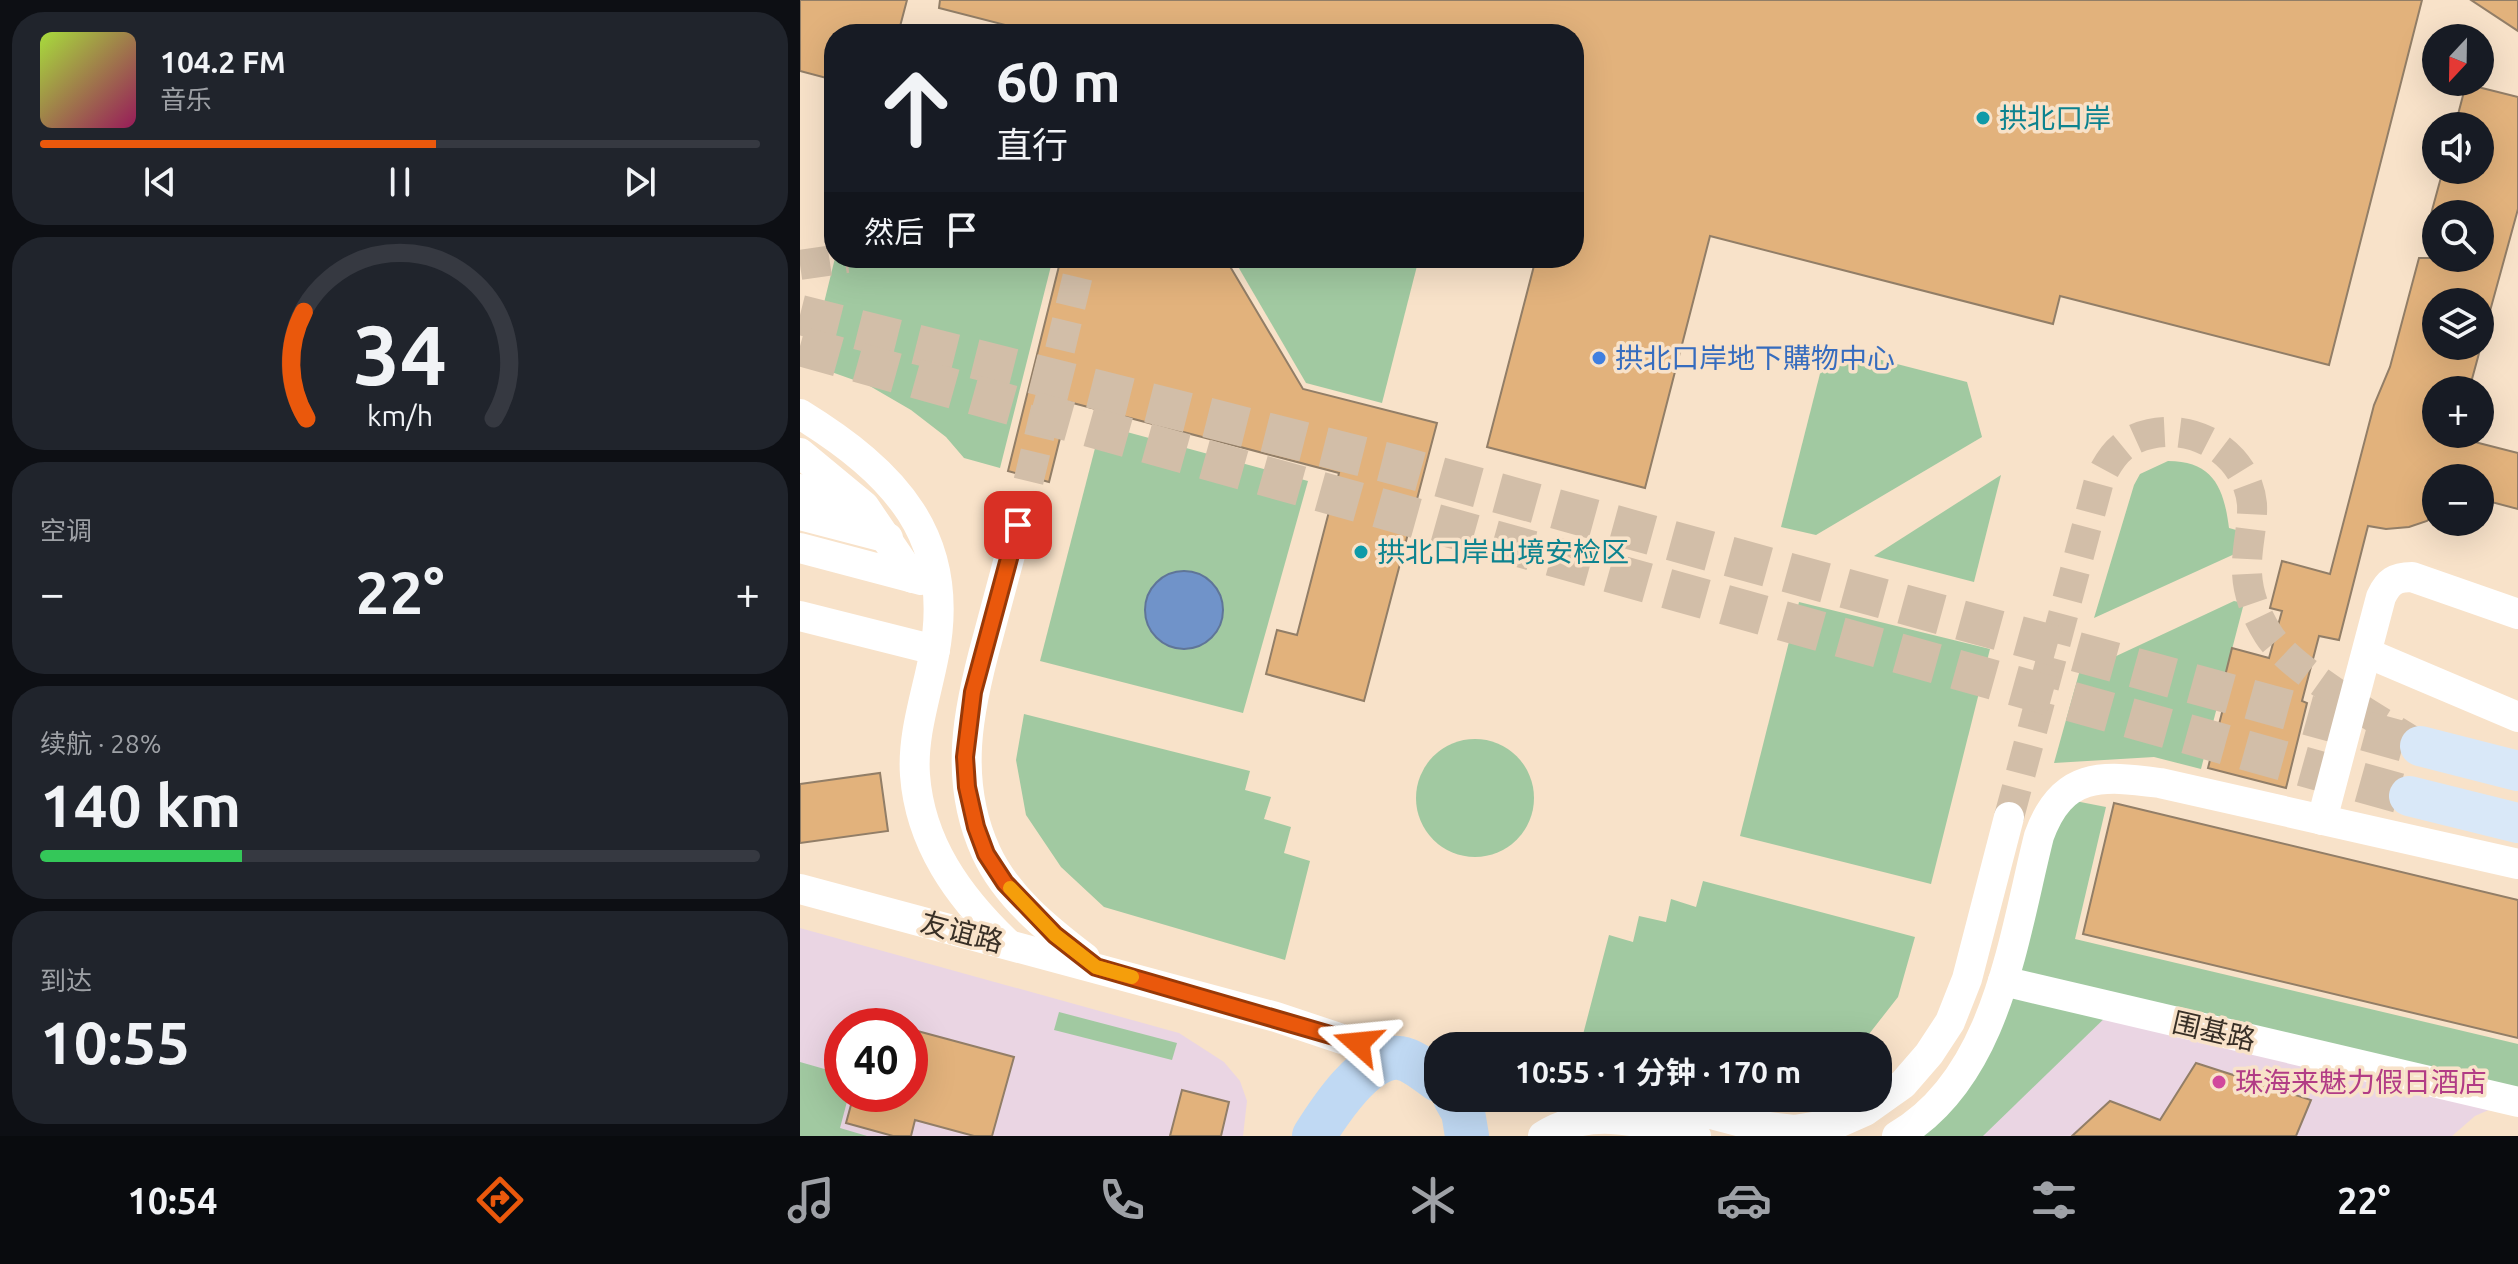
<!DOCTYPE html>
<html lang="zh">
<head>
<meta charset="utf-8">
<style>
	:root { --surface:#171b24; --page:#20242c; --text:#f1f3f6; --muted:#9ea1a6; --line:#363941; --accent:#ea580c }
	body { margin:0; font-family:Ubuntu,"Noto Sans SC",sans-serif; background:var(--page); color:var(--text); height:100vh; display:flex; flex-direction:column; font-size:30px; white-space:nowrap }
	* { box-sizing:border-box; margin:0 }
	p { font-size:26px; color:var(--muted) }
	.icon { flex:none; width:44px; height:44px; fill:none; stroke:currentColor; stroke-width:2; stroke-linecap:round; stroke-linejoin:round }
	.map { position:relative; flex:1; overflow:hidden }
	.sheet { display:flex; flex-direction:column; gap:12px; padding:12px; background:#0d0f14; width:800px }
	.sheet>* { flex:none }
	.top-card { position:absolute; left:24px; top:24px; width:760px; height:244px; border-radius:32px; box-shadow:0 8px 32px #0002; background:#171b24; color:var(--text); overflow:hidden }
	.needle { width:52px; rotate:202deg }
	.fabs { position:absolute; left:1622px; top:24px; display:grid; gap:16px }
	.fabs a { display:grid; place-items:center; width:72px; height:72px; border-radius:50%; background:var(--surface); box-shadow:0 8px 32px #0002; font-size:40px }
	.speed { position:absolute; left:24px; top:1008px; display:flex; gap:16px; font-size:40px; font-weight:700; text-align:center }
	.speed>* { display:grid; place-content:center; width:104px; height:104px; border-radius:50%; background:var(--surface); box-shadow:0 8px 32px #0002; line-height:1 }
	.speed .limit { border:12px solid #d22; background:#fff; color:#111 }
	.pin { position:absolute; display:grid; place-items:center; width:68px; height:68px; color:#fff; margin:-34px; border-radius:16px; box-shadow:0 4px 12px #0006 }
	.me { position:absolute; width:88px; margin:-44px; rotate:288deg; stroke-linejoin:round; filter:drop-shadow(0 0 6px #0008) }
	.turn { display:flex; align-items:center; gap:28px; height:168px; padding:0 40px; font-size:36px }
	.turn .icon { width:104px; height:104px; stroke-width:2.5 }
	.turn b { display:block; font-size:56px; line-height:68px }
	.then { display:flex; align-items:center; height:76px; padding:0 40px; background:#0003; gap:16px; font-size:30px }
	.big { font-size:60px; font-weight:700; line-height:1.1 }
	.sheet .card { flex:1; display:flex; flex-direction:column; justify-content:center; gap:12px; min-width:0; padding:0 28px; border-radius:32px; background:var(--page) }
	.sheet .dial { align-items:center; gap:0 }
	.dial svg { height:208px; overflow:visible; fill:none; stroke:var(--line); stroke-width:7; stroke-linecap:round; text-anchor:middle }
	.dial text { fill:var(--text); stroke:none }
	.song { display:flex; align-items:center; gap:24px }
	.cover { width:96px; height:96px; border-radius:12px; background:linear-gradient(135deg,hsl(80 70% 55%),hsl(330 70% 35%)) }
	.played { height:8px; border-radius:4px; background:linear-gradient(90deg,var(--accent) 55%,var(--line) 55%) }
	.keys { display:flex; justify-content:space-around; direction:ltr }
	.heat { display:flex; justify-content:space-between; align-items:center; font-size:44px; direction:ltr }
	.charge { height:12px; border-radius:6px; background:linear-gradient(90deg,#34c759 28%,var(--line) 0) }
	.trip { position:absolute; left:624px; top:1032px; width:468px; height:80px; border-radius:32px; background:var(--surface); box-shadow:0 8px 32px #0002; font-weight:700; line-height:80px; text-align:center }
	.tab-bar { display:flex; height:128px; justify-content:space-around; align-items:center; background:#090b0e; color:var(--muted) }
	.tab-bar .icon { width:56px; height:56px }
	.tab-bar .current { color:var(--accent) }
	.tab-bar b { font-size:36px; color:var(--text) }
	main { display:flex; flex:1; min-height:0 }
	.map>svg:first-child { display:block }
	.commercial { fill:#ead5e3; fill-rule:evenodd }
	.green { fill:#a1c9a1 }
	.water { fill:#7093c9; stroke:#5f7598; stroke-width:2 }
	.building { fill:#e2b27c; stroke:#927e67; stroke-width:2 }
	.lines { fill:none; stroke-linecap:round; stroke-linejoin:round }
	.minor-tunnel { stroke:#d2bea8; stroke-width:30; stroke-dasharray:30 15; stroke-linecap:butt }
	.major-tunnel { stroke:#d2bea8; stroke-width:40; stroke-dasharray:40 20; stroke-linecap:butt }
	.minor { stroke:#fff; stroke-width:30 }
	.major { stroke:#d9e8f8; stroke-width:40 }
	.highway { stroke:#c0d9f3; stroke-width:44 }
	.route-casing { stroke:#983908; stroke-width:20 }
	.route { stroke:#ea580c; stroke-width:14 }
	.slow { stroke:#f59e0b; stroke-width:14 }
	.culture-dot { fill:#0f9aa8; stroke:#f8e2c9; stroke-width:3 }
	.shop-dot { fill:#3f7fe0; stroke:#f8e2c9; stroke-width:3 }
	.hotel-dot { fill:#d1479c; stroke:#f8e2c9; stroke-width:3 }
	.labels { text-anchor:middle; stroke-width:7; stroke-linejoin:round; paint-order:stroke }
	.culture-label { font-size:28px; fill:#0d838f; stroke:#f8e2c9; text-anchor:start }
	.shop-label { font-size:28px; fill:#366cbe; stroke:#f8e2c9; text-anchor:start }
	.street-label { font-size:28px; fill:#382f26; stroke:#f8e2c9 }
	.hotel-label { font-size:28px; fill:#b23c85; stroke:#f8e2c9; text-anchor:start }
</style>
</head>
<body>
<main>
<section class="sheet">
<div class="card">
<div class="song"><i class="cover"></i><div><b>104.2 FM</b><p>音乐</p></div></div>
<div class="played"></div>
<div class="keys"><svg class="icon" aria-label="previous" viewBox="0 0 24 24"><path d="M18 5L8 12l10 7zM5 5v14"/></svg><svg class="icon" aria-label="pause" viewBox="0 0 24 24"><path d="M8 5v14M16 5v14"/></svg><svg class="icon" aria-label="next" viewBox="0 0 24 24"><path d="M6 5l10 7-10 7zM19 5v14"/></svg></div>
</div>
<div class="card dial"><svg viewBox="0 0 100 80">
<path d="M14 69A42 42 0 1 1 86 69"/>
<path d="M14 69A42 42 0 0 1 13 28" stroke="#ea580c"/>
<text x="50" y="56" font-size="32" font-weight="700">34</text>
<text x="50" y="72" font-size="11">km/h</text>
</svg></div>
<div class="card"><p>空调</p>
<div class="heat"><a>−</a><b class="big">22°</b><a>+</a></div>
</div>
<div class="card"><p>续航 · 28%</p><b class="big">140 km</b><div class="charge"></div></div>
<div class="card"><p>到达</p><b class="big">10:55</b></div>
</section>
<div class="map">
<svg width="1718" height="1136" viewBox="0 0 1718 1136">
	<rect width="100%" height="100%" fill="#f8e2c9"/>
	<!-- commercial -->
	<g class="commercial">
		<path d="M0,928l379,105 45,29 16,19 7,20 -4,35h-443zM42,1026h68v68h-68z"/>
		<polygon points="1204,982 1709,1101 1675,1116 1652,1136 1145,1136"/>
	</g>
	<!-- green -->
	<g class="green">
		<polygon points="35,258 253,258 200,468 164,458 146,437 111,410 68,385 9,364"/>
		<polygon points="433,258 619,258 582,403 506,383"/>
		<polygon points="1027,346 1167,382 1182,437 1016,535 981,527"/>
		<polygon points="301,425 508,481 443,713 240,661"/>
		<path d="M1368,461c46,0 56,28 61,67l11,3 -1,21 -145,66 40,-133 6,-11z"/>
		<polygon points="1201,475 1174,582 1074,556"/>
		<polygon points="1434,601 1444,603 1401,769 1354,757 1254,763 1283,659 1297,665"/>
		<polygon points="999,602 1190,649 1131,884 940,836"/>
		<polygon points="224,714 450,771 445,790 471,797 464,819 491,827 484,853 510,861 485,960 304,907 261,867 226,815 216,760"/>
		<circle cx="675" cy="798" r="59"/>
		<polygon points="1265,799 1306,807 1275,939 1718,1044 1718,1095 1211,976"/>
		<polygon points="903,881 1115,937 1098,997 1062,1043 1056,1046 780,1046 809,935 833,942 839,916 866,922 871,899 896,907"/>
		<polygon points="1205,986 1311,1012 1183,1136 1116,1136"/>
		<polygon points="259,1012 377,1043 372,1060 254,1030"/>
		<polygon points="0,1062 42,1074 42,1094 49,1094 40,1128 67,1136 0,1136"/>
	</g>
	<!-- water -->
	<circle class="water" cx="384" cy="610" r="39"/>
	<!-- building -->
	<g class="building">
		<polygon points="0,0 107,0 98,34 34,34 34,80 0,71"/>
		<polygon points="140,0 1622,0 1529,365 1260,296 1253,324 910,236 845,488 687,447 736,258 774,258 774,34 240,34 139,8"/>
		<polygon points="1671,0 1718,0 1718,31"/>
		<polygon points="1666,84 1718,97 1718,209 1687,322 1680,321 1680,302 1636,302 1636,346 1681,346 1669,390 1636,390 1636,434 1664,434 1663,439 1718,453 1718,509 1680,499 1680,478 1636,478 1636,512 1627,521 1609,527 1586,529 1568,526 1539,640 1519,636 1502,701 1507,703 1486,788 1408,768 1431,677 1425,676 1432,648 1469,658 1482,611 1470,608 1482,561 1530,574 1574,405 1590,367 1619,258 1680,258 1680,214 1631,214 1643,170 1680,170 1680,126 1655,126"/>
		<polygon points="261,258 425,258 503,389 637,423 564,701 466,674 477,630 497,635 539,473 269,402 249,482 208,471"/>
		<polygon points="80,773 88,831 0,843 0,784"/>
		<polygon points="1314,803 1718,900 1718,1038 1283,934"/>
		<polygon points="110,1029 214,1057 192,1136 174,1136 115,1120 111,1136 93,1136 46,1123 54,1094 110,1094"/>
		<polygon points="1396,1063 1511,1100 1496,1136 1272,1136 1310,1101 1360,1120"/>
		<polygon points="382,1090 429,1102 421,1136 370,1136"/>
	</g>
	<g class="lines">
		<!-- minor-tunnel -->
		<g class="minor-tunnel">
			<polyline points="0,265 47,258"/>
			<polyline points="218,525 282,258"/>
			<path d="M1209,817l90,-336c11,-24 23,-41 51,-47 47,-11 97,21 102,70 1,21 -5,41 -5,61 -1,25 8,48 21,69 22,36 113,87 152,112"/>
		</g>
		<!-- major-tunnel -->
		<g class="major-tunnel">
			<polyline points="0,315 596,465 1620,746"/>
			<polyline points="0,346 1609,796"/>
		</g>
		<!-- minor -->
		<g class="minor">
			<path d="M0,414c94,58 157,123 134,241 -7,38 -22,80 -19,120 5,68 43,121 91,167"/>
			<polyline points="0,453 64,506 113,578"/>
			<polyline points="0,489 55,504"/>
			<polyline points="0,515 88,538"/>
			<path d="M218,525c-10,37 -20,75 -30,112 -20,72 -35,143 -2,215 20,44 61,77 99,106"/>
			<polyline points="0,548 121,580"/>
			<polyline points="0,616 135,650"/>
			<polyline points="1567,653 1718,717"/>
			<path d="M1522,820l59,-223c7,-15 14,-20 31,-20l106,37"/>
			<polyline points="0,889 476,1017 599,1058"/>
			<polyline points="1203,981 1718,1102"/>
			<polyline points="850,1098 953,1125 994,1130 1038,1123 1065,1111 1103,1084 1129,1054 1150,1022 1167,979 1209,817"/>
			<path d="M743,1136c49,-31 101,-13 153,0"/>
			<path d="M1097,1136c100,-58 116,-197 142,-300 23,-64 62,-61 121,-53l358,81"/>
		</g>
		<!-- major -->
		<g class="major">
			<polyline points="1620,746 1718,771"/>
			<polyline points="1609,796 1718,823"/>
		</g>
		<!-- highway -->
		<g class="highway">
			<polyline points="655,1098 663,1112 667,1136"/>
			<path d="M514,1136c15,-24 52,-82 86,-78 13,2 28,15 38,22"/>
		</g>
	</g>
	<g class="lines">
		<!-- route casing -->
		<g class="route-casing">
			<polyline id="route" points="218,525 173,692 165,757 167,787 176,827 186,854 205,883 255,935 296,967 558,1043"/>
		</g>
		<!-- route -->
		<use href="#route" class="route"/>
		<!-- slow -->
		<polyline class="slow" points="210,888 255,935 296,967 332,977"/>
	</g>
	<!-- markers -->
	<g class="culture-dot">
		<circle cx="1183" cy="118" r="8"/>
		<circle cx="561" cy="552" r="8"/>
	</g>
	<circle class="shop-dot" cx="799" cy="358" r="8"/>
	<circle class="hotel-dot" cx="1419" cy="1082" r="8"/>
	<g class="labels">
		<!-- culture labels -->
		<g class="culture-label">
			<text x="1199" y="128">拱北口岸</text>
			<text x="577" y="562">拱北口岸出境安检区</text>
		</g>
		<!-- shop labels -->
		<g class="shop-label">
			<text x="815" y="368">拱北口岸地下購物中心</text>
		</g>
		<!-- street labels -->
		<g class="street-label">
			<text transform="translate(162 932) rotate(15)" y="10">友谊路</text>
			<text transform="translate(1414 1031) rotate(13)" y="10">围基路</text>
		</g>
		<!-- hotel labels -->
		<g class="hotel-label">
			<text x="1435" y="1092">珠海来魅力假日酒店</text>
		</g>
	</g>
</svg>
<div class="fabs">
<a><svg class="needle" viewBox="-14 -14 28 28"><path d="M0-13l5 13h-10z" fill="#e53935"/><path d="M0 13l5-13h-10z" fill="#9ea1a6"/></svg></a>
<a><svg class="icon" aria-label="sound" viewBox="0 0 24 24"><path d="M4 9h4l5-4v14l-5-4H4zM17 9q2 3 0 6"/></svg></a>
<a><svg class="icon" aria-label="search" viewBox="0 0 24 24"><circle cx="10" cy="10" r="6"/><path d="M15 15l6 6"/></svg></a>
<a><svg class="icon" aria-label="layers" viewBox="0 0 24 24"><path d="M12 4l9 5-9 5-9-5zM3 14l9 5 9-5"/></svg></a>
<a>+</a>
<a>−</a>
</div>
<div class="speed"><div class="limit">40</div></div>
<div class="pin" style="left:218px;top:525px;background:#d93025"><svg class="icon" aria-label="arrive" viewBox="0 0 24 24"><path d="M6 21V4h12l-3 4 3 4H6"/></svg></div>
<svg class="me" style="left:558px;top:1043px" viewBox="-20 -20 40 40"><path d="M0-17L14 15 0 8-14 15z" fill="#ea580c" stroke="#fff" stroke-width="4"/></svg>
<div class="trip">10:55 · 1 分钟 · 170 m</div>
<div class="top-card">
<div class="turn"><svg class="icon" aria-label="ahead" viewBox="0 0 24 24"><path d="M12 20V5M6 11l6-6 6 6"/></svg><div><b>60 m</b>直行</div></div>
<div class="then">然后<svg class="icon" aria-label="arrive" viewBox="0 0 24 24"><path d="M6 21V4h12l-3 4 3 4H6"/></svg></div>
</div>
</div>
</main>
<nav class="tab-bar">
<b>10:54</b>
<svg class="icon current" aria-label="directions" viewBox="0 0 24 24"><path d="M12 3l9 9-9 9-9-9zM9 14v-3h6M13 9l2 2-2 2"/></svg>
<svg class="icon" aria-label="music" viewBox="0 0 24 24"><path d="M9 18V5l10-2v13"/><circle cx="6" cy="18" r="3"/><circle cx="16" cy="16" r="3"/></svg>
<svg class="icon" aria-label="phone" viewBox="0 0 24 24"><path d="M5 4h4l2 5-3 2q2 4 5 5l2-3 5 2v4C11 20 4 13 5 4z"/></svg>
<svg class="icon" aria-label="climate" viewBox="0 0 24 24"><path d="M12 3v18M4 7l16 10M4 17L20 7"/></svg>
<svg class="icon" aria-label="car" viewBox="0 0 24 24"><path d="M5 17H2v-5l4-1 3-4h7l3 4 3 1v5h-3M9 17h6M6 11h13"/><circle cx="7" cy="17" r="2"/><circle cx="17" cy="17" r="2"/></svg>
<svg class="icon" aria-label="filters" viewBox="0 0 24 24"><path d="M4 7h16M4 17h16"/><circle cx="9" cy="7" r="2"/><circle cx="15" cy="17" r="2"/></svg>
<b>22°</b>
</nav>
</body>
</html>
